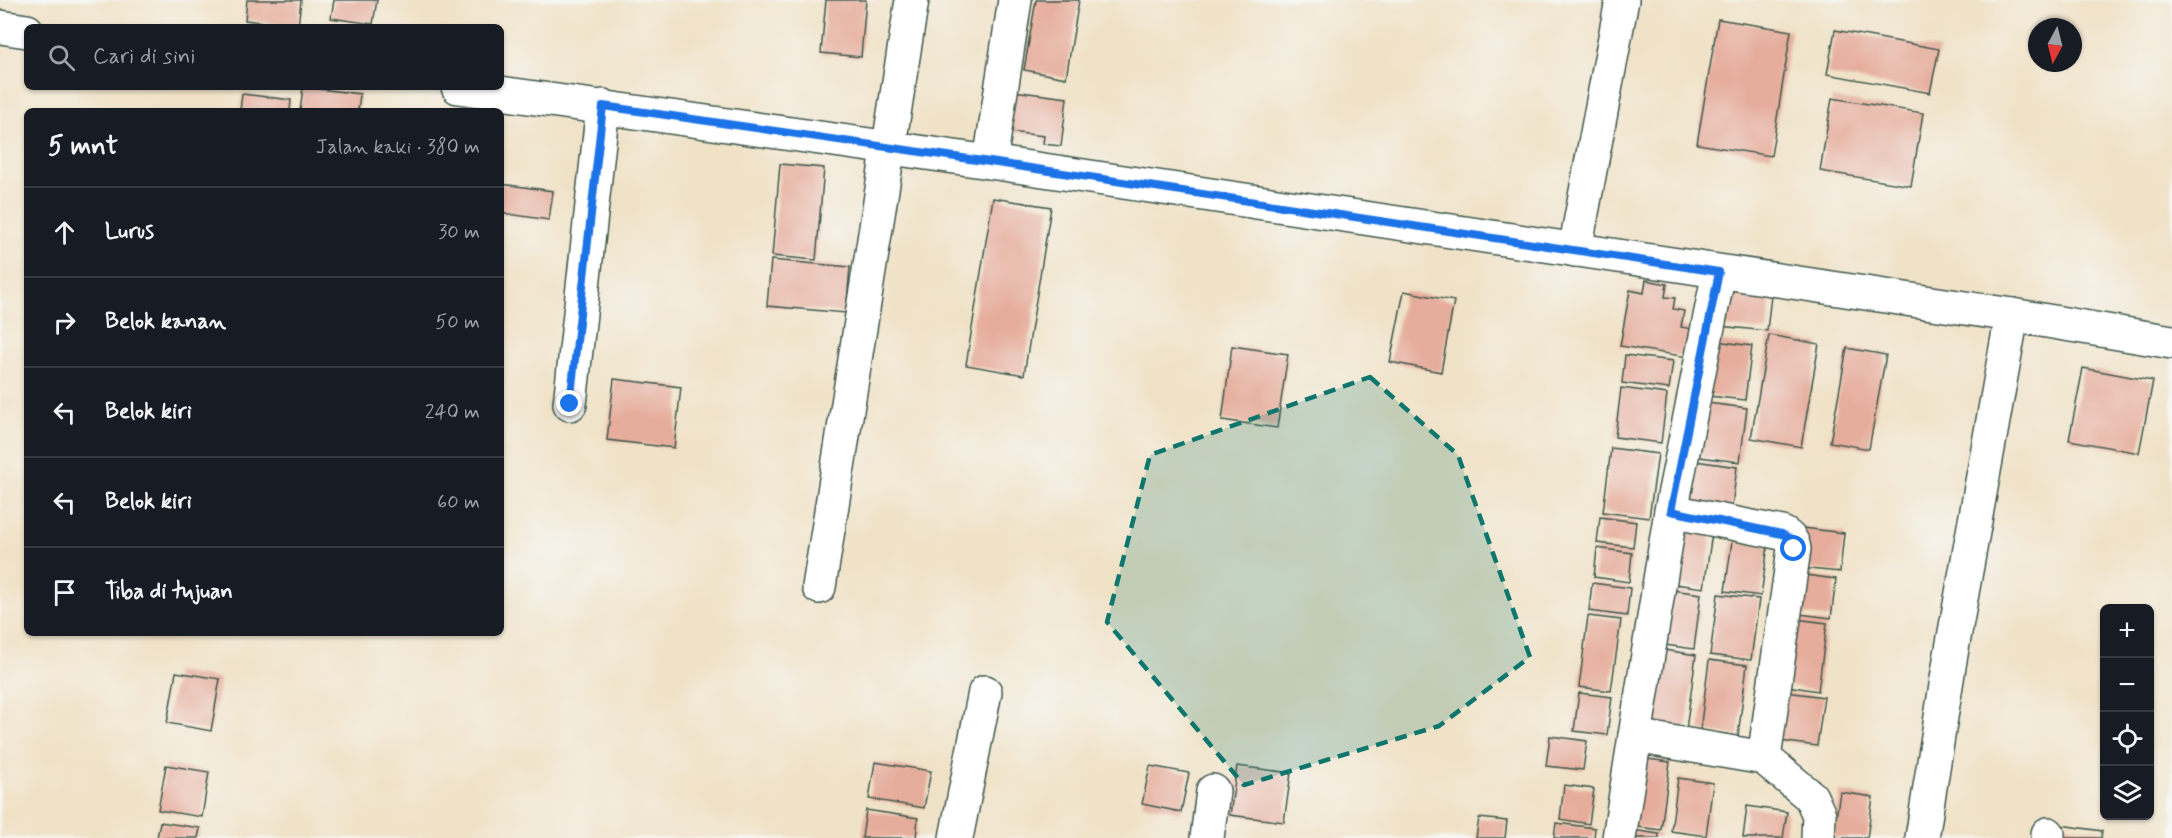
<!DOCTYPE html>
<html lang="id">
<meta charset="utf-8">
<style>
:root{--surface:#171b24;--page:#20242c;--text:#f1f3f6;--muted:#9ea1a6;--line:#363941}
body{margin:0;font-family:Mynerve,sans-serif;background:var(--page);color:var(--text)}
.controls{position:absolute;right:18px;bottom:18px;display:grid;overflow:hidden;border-radius:9px;box-shadow:0 2px 4px #0004}
.controls button{width:54px;height:54px;display:grid;place-items:center;padding:0;border:0;border-bottom:2px solid var(--line);background:var(--surface);color:var(--text);font:30px sans-serif}
.compass{position:absolute;left:2028px;top:18px;width:54px;height:54px;border-radius:50%;background:var(--surface);box-shadow:0 2px 4px #0004;rotate:187deg}
.stop{position:absolute;width:18px;height:18px;margin:-14px;border:4px solid #1a73e8;border-radius:50%;background:#fff}
.stop.end{background:#1a73e8;border-color:#fff;box-shadow:0 2px 6px #0008}
.list{margin:0;padding:0;list-style:none}
h2{display:flex;justify-content:space-between;align-items:center;height:78px;margin:0;padding:0 24px;font-size:26px}
h2 small{font-size:20px;font-weight:400;color:var(--muted)}
.list li{display:grid;grid-template-columns:39px 1fr auto;gap:18px;align-items:center;box-sizing:border-box;height:90px;padding:0 24px;border-top:2px solid var(--line)}
.list b{display:block;font-size:22px;white-space:nowrap}
.list em{font-size:20px;font-style:normal;color:var(--muted)}
.icon{flex:none;width:33px;height:33px;fill:none;stroke:currentColor;stroke-width:2;stroke-linecap:round;stroke-linejoin:round}
.map{position:relative;flex:none;width:2172px;height:838px;overflow:hidden}
.search{position:absolute;background:var(--surface);box-shadow:0 2px 4px #0004;left:24px;top:24px;width:480px;height:66px;display:flex;align-items:center;gap:15px;box-sizing:border-box;padding:0 21px;border-radius:9px;color:var(--muted);font-size:22px}
.panel{position:absolute;background:var(--surface);box-shadow:0 2px 4px #0004;left:24px;top:108px;width:480px;height:528px;border-radius:9px}
.map>svg:first-child{display:block}
.building{fill:#e6ad9c}
.lines{fill:none;stroke-linecap:round;stroke-linejoin:round}
.minor-casing{stroke:#3e564a;stroke-width:36}
.minor{stroke:#fff;stroke-width:33}
.route{stroke:#1a73e8;stroke-width:8}
.marked{fill:#0f766e;fill-opacity:0.2;stroke:#0f766e;stroke-width:4.5;stroke-dasharray:12 8;stroke-linejoin:round}
</style>
<div class="map">
<svg width="2172" height="838" viewBox="0 0 2172 838">
<rect width="100%" height="100%" fill="#f6f6f2"/>
<filter id="ink" filterUnits="userSpaceOnUse"><feTurbulence type="fractalNoise" baseFrequency=".0167" numOctaves="2"/><feDisplacementMap in="SourceGraphic" scale="12" xChannelSelector="R" yChannelSelector="G"/><feConvolveMatrix kernelMatrix="1 2 1 2 8 2 1 2 1" color-interpolation-filters="sRGB"/></filter>
<filter id="wash" filterUnits="userSpaceOnUse"><feTurbulence type="fractalNoise" baseFrequency=".008" numOctaves="4" result="noise"/><feDisplacementMap in="SourceGraphic" scale="24" xChannelSelector="R" yChannelSelector="G"/><feGaussianBlur stdDeviation="1.35" result="paint"/><feColorMatrix in="noise" values="0 0 0 0 0 0 0 0 0 0 0 0 0 0 0 0 0 1.4 0 .05"/><feComposite in="paint" operator="in"/></filter>
<g filter="url(#wash)">
<rect width="100%" height="100%" fill="#f0e2c7"/>
<g id="blocks">
<g class="building">
<polygon points="247,0 301,0 298,27 245,20"/>
<polygon points="334,0 377,0 373,24 331,18"/>
<polygon points="826,0 866,0 861,57 821,53"/>
<polygon points="1036,0 1079,0 1066,78 1024,70"/>
<polygon points="1718,19 1791,31 1771,156 1697,144"/>
<polygon points="1835,30 1939,49 1930,93 1827,74"/>
<polygon points="303,87 360,94 358,111 300,111"/>
<polygon points="1005,90 1067,98 1061,146 1043,144 1044,136 1000,131"/>
<polygon points="242,94 291,100 290,111 240,111"/>
<polygon points="1832,98 1923,113 1911,186 1820,171"/>
<polygon points="780,164 824,168 816,260 772,256"/>
<polygon points="501,184 553,191 549,220 501,213"/>
<polygon points="993,198 1051,207 1024,375 966,365"/>
<polygon points="771,260 850,267 846,313 767,306"/>
<polygon points="1646,280 1667,284 1665,297 1675,298 1673,309 1684,311 1681,327 1692,329 1687,357 1620,346 1630,290 1644,293"/>
<polygon points="1723,289 1771,295 1767,331 1719,326"/>
<polygon points="1404,291 1454,301 1441,372 1390,362"/>
<polygon points="1769,335 1819,344 1801,447 1751,438"/>
<polygon points="1716,341 1752,346 1745,400 1709,396"/>
<polygon points="1232,346 1288,354 1277,428 1222,420"/>
<polygon points="1847,348 1886,355 1869,449 1830,442"/>
<polygon points="1625,355 1673,361 1669,389 1622,383"/>
<polygon points="2083,368 2153,381 2139,453 2069,440"/>
<polygon points="614,379 681,387 674,448 607,440"/>
<polygon points="1621,388 1667,394 1661,443 1615,437"/>
<polygon points="1699,402 1747,408 1740,462 1691,456"/>
<polygon points="1611,448 1658,454 1649,518 1603,512"/>
<polygon points="1688,460 1737,467 1731,514 1682,508"/>
<polygon points="1600,517 1636,522 1633,547 1597,543"/>
<polygon points="1674,528 1712,533 1704,588 1667,583"/>
<polygon points="1803,528 1844,533 1840,572 1799,568"/>
<polygon points="1732,541 1768,545 1761,596 1725,591"/>
<polygon points="1597,548 1632,553 1629,582 1594,577"/>
<polygon points="1797,574 1836,579 1831,618 1792,613"/>
<polygon points="1592,583 1630,588 1627,616 1589,611"/>
<polygon points="1664,589 1701,594 1694,649 1658,644"/>
<polygon points="1718,594 1759,599 1751,660 1710,655"/>
<polygon points="1588,616 1621,620 1611,691 1579,687"/>
<polygon points="1795,619 1827,623 1818,691 1787,686"/>
<polygon points="1658,649 1696,655 1686,730 1648,725"/>
<polygon points="1709,660 1747,665 1738,736 1700,731"/>
<polygon points="176,672 220,679 211,731 167,723"/>
<polygon points="1779,691 1824,697 1817,746 1772,740"/>
<polygon points="1579,693 1612,697 1607,735 1574,731"/>
<polygon points="1550,736 1587,741 1583,770 1546,766"/>
<polygon points="1639,758 1670,762 1661,830 1631,826"/>
<polygon points="875,762 931,771 924,808 869,799"/>
<polygon points="166,765 209,772 202,817 158,810"/>
<polygon points="1150,766 1189,773 1181,812 1142,804"/>
<polygon points="1237,766 1291,773 1284,822 1230,815"/>
<polygon points="1678,778 1713,783 1706,836 1671,831"/>
<polygon points="1564,785 1594,789 1589,824 1560,819"/>
<polygon points="1840,792 1873,797 1867,838 1833,838"/>
<polygon points="1747,806 1787,812 1783,838 1743,838"/>
<polygon points="866,810 918,818 916,838 862,838"/>
<polygon points="1479,818 1507,821 1505,838 1476,838"/>
<polygon points="160,822 200,828 198,838 157,838"/>
<polygon points="1556,823 1595,828 1594,838 1554,838"/>
<polygon points="2060,825 2102,831 2101,838 2058,838"/>
<polygon points="1632,830 1659,834 1659,838 1631,838"/>
</g>
</g>
</g>
<g filter="url(#ink)">
<use href="#blocks" fill-opacity="0" stroke="#3e564a" stroke-width="1.5"/>
<g class="lines">
<g class="minor-casing">
<g id="minor">
<polyline points="0,27 27,31"/>
<polyline points="458,87 990,162 2012,315 2172,342"/>
<polyline points="990,162 1015,0"/>
<polyline points="1575,250 1622,0"/>
<polyline points="570,404 603,106"/>
<path d="M 1671,511 L 1782,533 C 1790,537 1793,541 1794,549 L 1764,758"/>
<polyline points="819,587 912,0"/>
<polyline points="1635,736 1671,511 1719,272"/>
<polyline points="956,838 985,692"/>
<polyline points="1207,838 1213,791"/>
<polyline points="1619,838 1635,736 1764,758 1811,797 1819,815 1818,838"/>
<polyline points="1922,838 1950,660 2012,315"/>
<polyline points="2048,838 2048,834"/>
</g>
</g>
<use href="#minor" class="minor"/>
</g>
</g>
<g class="lines" filter="url(#ink)">
<polyline class="route" points="570,404 603,106 990,162 1719,272 1671,511 1782,534 1791,539 1794,549"/>
</g>
<path class="marked" d="M 1370,377 L 1458,455 L 1530,657 L 1439,726 L 1244,785 L 1107,622 L 1150,455 Z"/>
</svg>
<div class="controls">
<button>+</button>
<button>−</button>
<button><svg class="icon" aria-label="locate" viewBox="0 0 24 24"><circle cx="12" cy="12" r="6"/><path d="M12 2v4M12 18v4M2 12h4M18 12h4"/></svg></button>
<button><svg class="icon" aria-label="layers" viewBox="0 0 24 24"><path d="M12 4l9 5-9 5-9-5zM3 14l9 5 9-5"/></svg></button>
</div>
<svg class="compass" viewBox="-18 -18 36 36"><path d="M0-13l5 13h-10z" fill="#e53935"/><path d="M0 13l5-13h-10z" fill="#9ea1a6"/></svg>
<div class="stop" style="left:1794px;top:549px"></div>
<div class="stop end" style="left:570px;top:404px"></div>
<div class="search"><svg class="icon" aria-label="search" viewBox="0 0 24 24"><circle cx="10" cy="10" r="6"/><path d="M15 15l6 6"/></svg>Cari di sini</div>
<section class="panel">
<h2>5 mnt<small>Jalan kaki · 380 m</small></h2>
<ul class="list">
<li><svg class="icon" aria-label="ahead" viewBox="0 0 24 24"><path d="M12 20V5M6 11l6-6 6 6"/></svg><div><b>Lurus</b></div><em>30 m</em></li>
<li><svg class="icon" aria-label="right" viewBox="0 0 24 24"><path d="M7 20v-9h11M14 6l5 5-5 5"/></svg><div><b>Belok kanan</b></div><em>50 m</em></li>
<li><svg class="icon" aria-label="left" viewBox="0 0 24 24"><path d="M17 20v-9H6M10 6l-5 5 5 5"/></svg><div><b>Belok kiri</b></div><em>240 m</em></li>
<li><svg class="icon" aria-label="left" viewBox="0 0 24 24"><path d="M17 20v-9H6M10 6l-5 5 5 5"/></svg><div><b>Belok kiri</b></div><em>60 m</em></li>
<li><svg class="icon" aria-label="arrive" viewBox="0 0 24 24"><path d="M6 21V4h12l-3 4 3 4H6"/></svg><div><b>Tiba di tujuan</b></div></li>
</ul>
</section>
</div>
